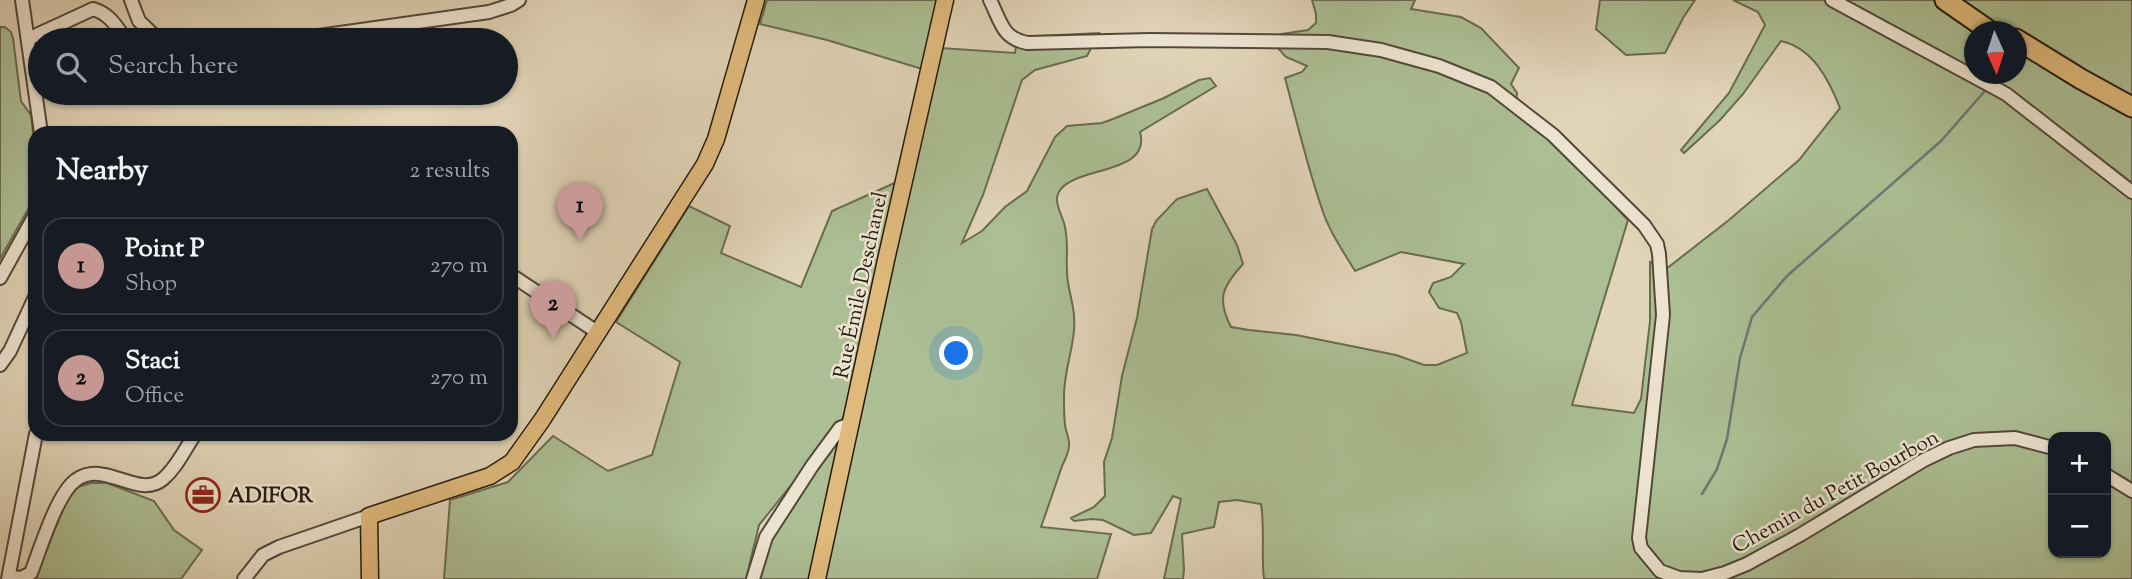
<!DOCTYPE html>
<meta charset="utf-8">
<style>
:root{--surface:#171b24;--page:#20242c;--text:#f1f3f6;--muted:#9ea1a6;--line:#363941;--accent:#c59692}
body{margin:0;font-family:"Sorts Mill Goudy",serif;background:var(--page);color:var(--text)}
.controls{position:absolute;right:21px;bottom:21px;display:grid;overflow:hidden;border-radius:14px;box-shadow:0 2px 5px #0004}
.controls button{width:63px;height:63px;display:grid;place-items:center;padding:0;border:0;border-bottom:2px solid var(--line);background:var(--surface);color:var(--text);font:35px sans-serif}
.compass{position:absolute;left:1964px;top:21px;width:63px;height:63px;border-radius:50%;background:var(--surface);box-shadow:0 2px 5px #0004;rotate:177deg}
.you{position:absolute;left:957px;top:354px;width:24px;height:24px;margin:-18px;border:5px solid #fff;border-radius:50%;background:#1a73e8;box-shadow:0 0 0 10px #1a73e833}
.badge{display:grid;place-items:center;width:46px;height:46px;border-radius:50%;background:var(--accent);color:#111;font-size:23px;font-weight:700}
.pin{position:absolute;translate:-50% -58px;filter:drop-shadow(0 2px 4px #0008)}
.pin::after{content:'';position:absolute;top:37px;width:24px;height:21px;background:inherit;clip-path:polygon(0 0,100% 0,50% 100%)}
.list{margin:0;padding:0;list-style:none}
h2{display:flex;justify-content:space-between;align-items:center;height:91px;margin:0;padding:0 28px;font-size:30px}
h2 small{font-size:23px;font-weight:400;color:var(--muted)}
.list li{display:grid;grid-template-columns:46px 1fr auto;gap:21px;align-items:center;box-sizing:border-box;height:98px;margin:0 14px 14px;padding:0 14px;border:2px solid var(--line);border-radius:21px}
.list b{display:block;font-size:26px;white-space:nowrap}
.list p{margin:0;font-size:23px;white-space:nowrap;color:var(--muted)}
.list em{font-size:23px;font-style:normal;color:var(--muted)}
.icon{flex:none;width:38px;height:38px;fill:none;stroke:currentColor;stroke-width:2;stroke-linecap:round;stroke-linejoin:round}
.map{position:relative;flex:none;width:2132px;height:579px;overflow:hidden}
.search{position:absolute;background:var(--surface);box-shadow:0 2px 5px #0004;left:28px;top:28px;width:490px;height:77px;display:flex;align-items:center;gap:18px;box-sizing:border-box;padding:0 24px;border-radius:38px;color:var(--muted);font-size:26px}
.panel{position:absolute;background:var(--surface);box-shadow:0 2px 5px #0004;left:28px;top:126px;width:490px;height:315px;border-radius:21px}
.map>svg:first-child{display:block}
.green{fill:#acbe93;stroke:#686c51;stroke-width:2;fill-rule:evenodd}
.lines{fill:none;stroke-linecap:round;stroke-linejoin:round}
.stream{stroke:#6a7874;stroke-width:2.5}
.minor-casing{stroke:#544839;stroke-width:16}
.major-casing{stroke:#251a0f;stroke-width:19}
.highway-casing{stroke:#251a0f;stroke-width:23}
.minor{stroke:#ece3d0;stroke-width:12}
.major{stroke:#e0ba7c;stroke-width:16}
.highway{stroke:#e0ba7c;stroke-width:19}
.labels{text-anchor:middle;stroke-width:5;stroke-linejoin:round;paint-order:stroke}
.street-label{font-size:21px;fill:#251a0f;stroke:#ece3d0}
.poi-label{font-size:21px;font-weight:bold;fill:#251a0f;stroke:#ece3d0;text-anchor:start}
</style>
<div class="map">
<svg width="2132" height="579" viewBox="0 0 2132 579">
<rect width="100%" height="100%" fill="#e1d4b7"/>
<filter id="stains"><feTurbulence type="fractalNoise" baseFrequency=".00286" numOctaves="4"/><feColorMatrix values="0 0 0 0 .2 0 0 0 0 .09 0 0 0 0 .02 0 0 0 .5 -.17"/></filter>
<radialGradient id="worn" r=".72"><stop offset=".6" stop-color="#630" stop-opacity="0"/><stop offset="1" stop-color="#630" stop-opacity=".3"/></radialGradient>
<g class="green">
<polygon points="767,0 938,0 922,69 827,40 760,24"/>
<path d="M 1312,0 L 1415,0 L 1411,9 L 1461,17 L 1481,28 L 1519,68 L 1511,84 L 1517,93 L 1516,109 L 1553,140 L 1628,220 L 1572,405 L 1634,413 L 1641,399 L 1650,321 L 1650,262 L 1666,269 L 1729,220 L 1799,160 L 1840,108 C 1829,80 1813,48 1781,41 L 1743,94 L 1720,120 L 1684,153 L 1681,150 L 1729,93 L 1765,25 L 1758,12 L 1733,0 L 2132,0 L 2132,579 L 1264,579 C 1261,554 1265,529 1261,504 L 1237,500 L 1219,502 L 1214,527 L 1182,534 L 1184,570 L 1183,579 L 1164,579 L 1181,499 L 1173,496 L 1151,533 L 1134,535 L 1103,520 L 1092,519 L 1074,521 L 1071,518 L 1094,507 L 1105,496 L 1104,462 L 1112,438 L 1122,376 L 1137,318 L 1152,229 L 1156,221 L 1177,199 L 1207,189 L 1237,245 L 1243,264 C 1223,286 1216,298 1231,327 L 1249,330 L 1296,335 L 1396,355 L 1424,365 L 1437,365 L 1467,353 L 1461,322 L 1457,313 L 1439,308 L 1429,292 L 1433,283 L 1451,277 L 1464,264 L 1401,252 L 1355,271 C 1343,251 1329,231 1322,209 C 1307,166 1297,122 1285,78 L 1302,72 L 1307,66 L 1286,57 L 1277,47 L 1282,34 L 1308,30 L 1316,23 L 1316,14 ZM 1974,32 L 2016,32 L 2016,74 L 1974,74 ZM 2053,437 L 2106,437 L 2106,553 L 2053,553 Z"/>
<polygon points="1600,0 1695,0 1683,18 1665,53 1626,55 1596,29"/>
<polygon points="0,27 5,27 11,32 13,38 21,101 31,115 35,151 35,197 0,259"/>
<path d="M 1099,33 L 1087,56 L 1035,70 L 1022,80 L 983,195 L 962,243 L 982,231 L 1005,207 L 1027,191 L 1055,137 L 1067,126 L 1102,123 L 1113,119 L 1164,98 L 1199,80 L 1210,78 L 1216,86 L 1140,132 C 1153,178 1064,164 1057,197 C 1056,206 1062,216 1064,223 C 1069,239 1066,255 1067,271 C 1067,284 1071,295 1073,308 C 1079,338 1063,368 1064,398 C 1064,407 1064,416 1065,425 C 1066,432 1070,440 1069,446 C 1069,452 1065,460 1062,466 C 1055,487 1048,507 1041,527 L 1111,534 L 1097,579 L 822,579 L 941,48 L 1015,53 L 1017,37 Z"/>
<polygon points="899,181 847,416 759,525 746,579 444,579 450,500 508,482 553,436 608,471 652,455 680,362 616,322 689,206 730,226 721,253 801,287 832,211"/>
<polygon points="835,443 840,443 811,579 759,579 773,530"/>
<polygon points="91,483 107,483 154,501 174,530 202,550 181,579 35,579 67,499 78,487"/>
</g>
<g class="lines">
<polyline class="stream" points="1702,494 1717,469 1727,439 1740,358 1752,317 1787,276 1941,141 1984,92"/>
<g class="minor-casing">
<g id="minor">
<polyline points="22,0 41,133"/>
<polyline points="131,0 139,21 159,40"/>
<path d="M 990,0 C 1001,22 1002,38 1027,43 L 1150,40 L 1328,42 L 1381,50 L 1439,66 L 1491,87 L 1553,135 L 1644,225 L 1657,244 L 1659,254 L 1663,315 L 1639,538 L 1641,548 L 1660,571 L 1679,578 L 1702,579 L 1725,573 L 1747,564 L 1800,535 L 1924,460 L 1949,448 L 1974,440 L 2015,438 L 2053,448"/>
<polyline points="1832,0 2006,94 2132,192"/>
<path d="M 28,39 L 93,9 C 110,14 116,26 126,40"/>
<polyline points="290,40 489,12 511,5 519,0"/>
<polyline points="511,275 597,332"/>
<polyline points="0,278 35,215"/>
<polyline points="0,365 10,351 35,297"/>
<polyline points="2106,475 2132,491"/>
<path d="M 9,577 L 21,578 L 31,573 C 40,550 57,493 76,480 C 105,459 138,500 163,479 C 177,467 185,449 195,434"/>
<polyline points="8,579 36,434"/>
<polyline points="244,579 263,555 279,547 369,516"/>
<polyline points="753,579 766,537 812,466 840,428 852,423"/>
</g>
</g>
<g class="major-casing">
<g id="major">
<polyline points="370,579 369,516 490,476 512,462 542,420 705,164 716,139 756,0"/>
<polyline points="817,579 886,260 945,0"/>
</g>
</g>
<g class="highway-casing">
<g id="highway">
<polyline points="1945,0 1991,32"/>
<polyline points="2016,39 2081,79 2132,107"/>
</g>
</g>
<use href="#minor" class="minor"/>
<use href="#major" class="major"/>
<use href="#highway" class="highway"/>
</g>
<defs>
<g id="office-ring" transform="scale(1.75)"><circle r="9.5" fill="#ece3d0" stroke="#8f2418" stroke-width="1.5"/><path d="M-6-3h4V-5.5h4V-3h4V5H-6ZM-1-4.5V-3h2v-1.5ZM-6 0V1H6V0Z" fill="#8f2418"/></g>
</defs>
<g fill-rule="evenodd">
<use href="#office-ring" x="203" y="495"/>
</g>
<g class="labels">
<g class="street-label">
<text transform="translate(860 285) rotate(-78)" y="7">Rue Émile Deschanel</text>
<text transform="translate(1835 491) rotate(-29)" y="7">Chemin du Petit Bourbon</text>
</g>
<g class="poi-label">
<text x="228" y="502">ADIFOR</text>
</g>
</g>
<rect width="100%" height="100%" filter="url(#stains)"/>
<rect width="100%" height="100%" fill="url(#worn)"/>
</svg>
<div class="controls">
<button>+</button>
<button>−</button>
</div>
<svg class="compass" viewBox="-18 -18 36 36"><path d="M0-13l5 13h-10z" fill="#e53935"/><path d="M0 13l5-13h-10z" fill="#9ea1a6"/></svg>
<div class="you"></div>
<div class="pin badge" style="left:580px;top:241px">1</div>
<div class="pin badge" style="left:553px;top:339px">2</div>
<div class="search"><svg class="icon" aria-label="search" viewBox="0 0 24 24"><circle cx="10" cy="10" r="6"/><path d="M15 15l6 6"/></svg>Search here</div>
<section class="panel">
<h2>Nearby<small>2 results</small></h2>
<ul class="list">
<li><span class="badge">1</span><div><b>Point P</b><p>Shop</p></div><em>270 m</em></li>
<li><span class="badge">2</span><div><b>Staci</b><p>Office</p></div><em>270 m</em></li>
</ul>
</section>
</div>
